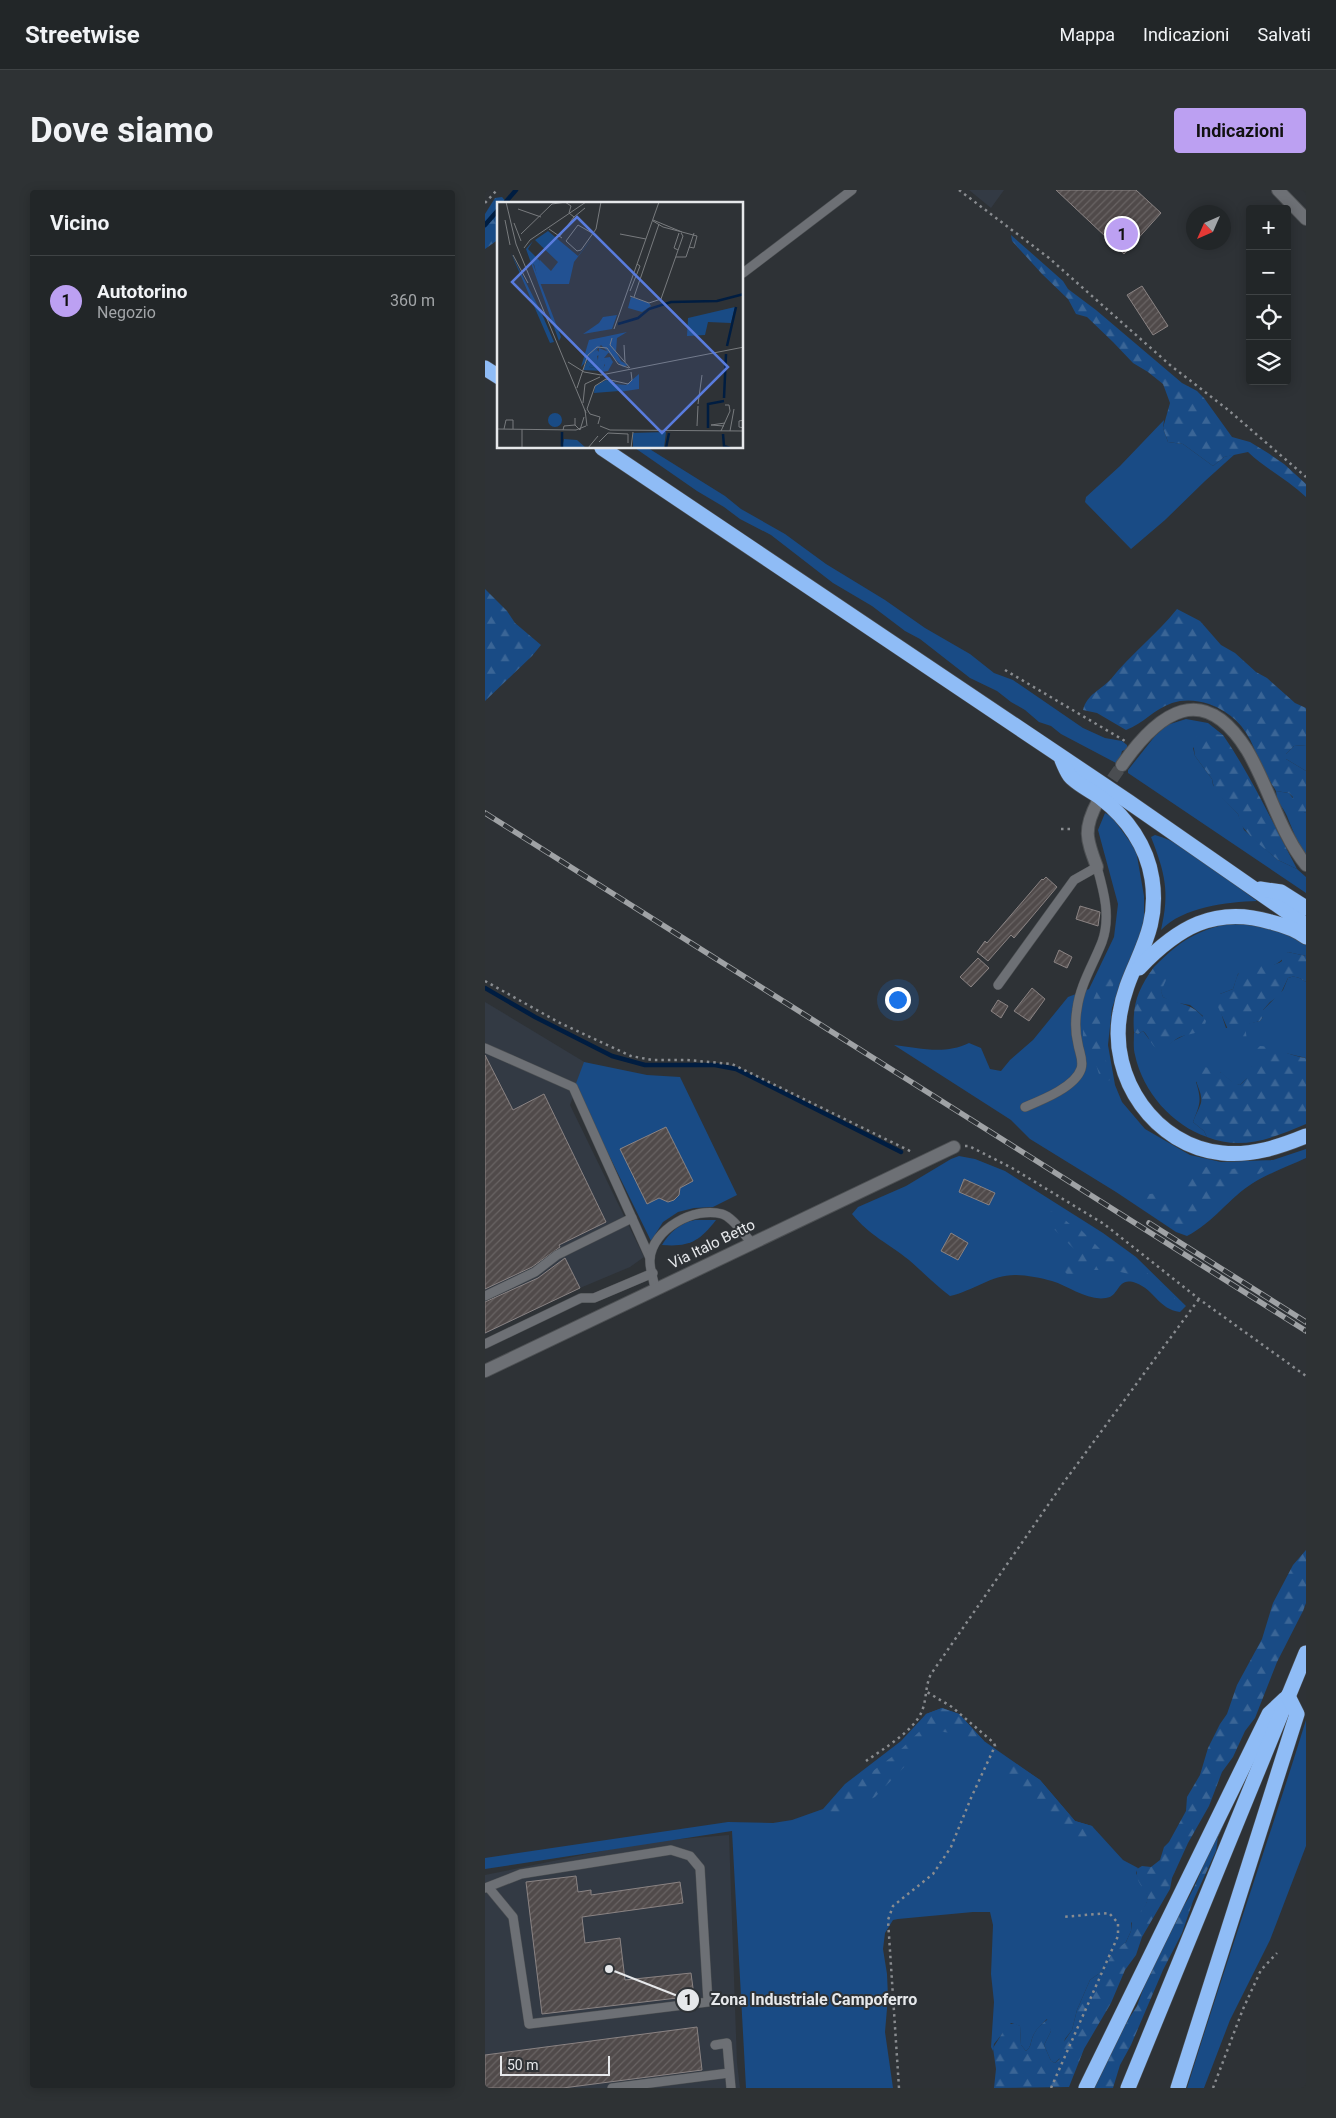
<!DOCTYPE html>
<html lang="it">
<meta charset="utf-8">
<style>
:root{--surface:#222628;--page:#2e3234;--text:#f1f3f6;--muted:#a2a5a8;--line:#3f4345;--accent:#bca0f2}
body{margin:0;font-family:Roboto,sans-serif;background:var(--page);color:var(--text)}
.controls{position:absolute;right:15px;top:15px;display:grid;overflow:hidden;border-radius:5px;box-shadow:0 2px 12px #0003}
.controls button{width:45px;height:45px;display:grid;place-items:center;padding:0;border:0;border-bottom:1px solid var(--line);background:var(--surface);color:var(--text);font:25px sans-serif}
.compass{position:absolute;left:701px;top:15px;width:45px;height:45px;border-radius:50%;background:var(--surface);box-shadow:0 2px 12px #0003;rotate:225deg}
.scale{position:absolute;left:15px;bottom:12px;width:110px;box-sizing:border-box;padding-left:5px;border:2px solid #e6e8eb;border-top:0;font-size:14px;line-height:18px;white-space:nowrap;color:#e6e8eb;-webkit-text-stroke:4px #2e3236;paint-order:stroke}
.you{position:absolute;left:412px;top:809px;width:18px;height:18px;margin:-12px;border:4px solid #fff;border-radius:50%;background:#1a73e8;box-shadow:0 0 0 8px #1a73e833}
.badge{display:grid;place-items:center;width:32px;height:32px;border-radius:50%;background:var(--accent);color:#111;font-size:16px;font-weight:700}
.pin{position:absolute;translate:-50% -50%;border:2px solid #fff;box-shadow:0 1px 5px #0006}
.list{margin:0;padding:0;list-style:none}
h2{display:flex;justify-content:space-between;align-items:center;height:65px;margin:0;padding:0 20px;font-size:21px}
h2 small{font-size:16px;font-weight:400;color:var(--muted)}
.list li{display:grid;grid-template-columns:32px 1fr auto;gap:15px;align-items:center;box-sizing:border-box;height:90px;padding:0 20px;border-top:1px solid var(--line)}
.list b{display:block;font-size:19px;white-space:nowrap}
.list p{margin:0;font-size:16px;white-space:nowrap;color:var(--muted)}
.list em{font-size:16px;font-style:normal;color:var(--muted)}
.icon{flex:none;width:28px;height:28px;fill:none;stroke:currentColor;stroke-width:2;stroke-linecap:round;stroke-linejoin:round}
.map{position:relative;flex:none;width:821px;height:1898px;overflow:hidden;border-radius:5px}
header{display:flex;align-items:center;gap:30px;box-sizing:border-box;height:70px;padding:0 25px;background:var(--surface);border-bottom:1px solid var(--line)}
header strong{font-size:24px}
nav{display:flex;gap:28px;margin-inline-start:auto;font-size:18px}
.intro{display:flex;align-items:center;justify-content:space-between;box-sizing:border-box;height:120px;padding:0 30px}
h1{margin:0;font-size:35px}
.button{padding:12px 22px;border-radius:5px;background:var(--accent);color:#111;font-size:18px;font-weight:700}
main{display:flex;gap:30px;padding:0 30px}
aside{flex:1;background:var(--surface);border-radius:5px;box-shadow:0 2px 12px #0003}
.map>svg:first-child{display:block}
.built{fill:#333a44}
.green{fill:#194b85}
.forest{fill:url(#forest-firs)}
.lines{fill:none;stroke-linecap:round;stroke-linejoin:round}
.stream{stroke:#001d41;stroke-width:4.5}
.building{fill:url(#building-hatch);stroke:#8a8383}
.street-tunnel{stroke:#4a4d51;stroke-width:12;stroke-dasharray:12 6;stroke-linecap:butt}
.lane-casing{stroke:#4d5053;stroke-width:10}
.street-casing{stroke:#4d5053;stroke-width:14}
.secondary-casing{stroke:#4d5053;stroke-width:14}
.highway-casing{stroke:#4d5053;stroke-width:16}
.path{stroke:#898c90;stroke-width:2.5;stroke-dasharray:2.5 4;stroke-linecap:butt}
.lane{stroke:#6d7075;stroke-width:9}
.street{stroke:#6d7075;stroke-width:12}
.secondary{stroke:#6d7075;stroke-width:12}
.highway{stroke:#8fbcf6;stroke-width:15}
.rail-casing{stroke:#9fa2a5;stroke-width:5.5}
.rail{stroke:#2e3236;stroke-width:4;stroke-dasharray:11;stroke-linecap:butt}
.labels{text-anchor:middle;stroke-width:4;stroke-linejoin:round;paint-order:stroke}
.street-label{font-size:15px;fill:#e6e8eb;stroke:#2e3236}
.inset-river{fill:none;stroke:#001d41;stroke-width:2.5}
.inset-road{fill:none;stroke:#787b7e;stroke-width:1}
.view{fill:#597cde;fill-opacity:0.15;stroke:#597cde;stroke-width:2.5}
.inset-edge{fill:none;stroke:#e6e8eb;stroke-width:2.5}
.leader{fill:none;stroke:#e6e8eb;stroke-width:2}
.callout-dot{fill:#e6e8eb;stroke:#2e3236;stroke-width:2}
.mark-label{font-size:15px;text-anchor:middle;font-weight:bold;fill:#111}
.callout-label{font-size:16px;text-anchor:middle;font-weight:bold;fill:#e6e8eb;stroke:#2e3236;stroke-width:4;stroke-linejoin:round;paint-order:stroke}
</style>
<header>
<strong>Streetwise</strong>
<nav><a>Mappa</a><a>Indicazioni</a><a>Salvati</a></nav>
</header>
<div class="intro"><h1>Dove siamo</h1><a class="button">Indicazioni</a></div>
<main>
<aside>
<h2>Vicino<small></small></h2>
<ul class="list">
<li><span class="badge">1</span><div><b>Autotorino</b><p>Negozio</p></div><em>360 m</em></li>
</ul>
</aside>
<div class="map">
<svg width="821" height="1898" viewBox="0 0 821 1898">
<defs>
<pattern id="forest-firs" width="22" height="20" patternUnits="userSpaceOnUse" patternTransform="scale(1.25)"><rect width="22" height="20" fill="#194b85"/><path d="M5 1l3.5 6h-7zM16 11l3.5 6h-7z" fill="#3a6596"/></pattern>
<pattern id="building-hatch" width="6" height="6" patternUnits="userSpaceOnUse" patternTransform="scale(1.25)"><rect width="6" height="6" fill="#504a4a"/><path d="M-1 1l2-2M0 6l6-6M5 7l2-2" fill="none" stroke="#696464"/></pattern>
</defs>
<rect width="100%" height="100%" fill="#2e3236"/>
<g class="built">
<polygon points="484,0 519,0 506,18"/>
<polygon points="0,812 101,873 85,915 159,1067 145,1077 95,1098 0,1144"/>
<polygon points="244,1645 252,1873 255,1898 0,1898 0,1685 161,1652"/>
</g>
<g class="green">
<polygon points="679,230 678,238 683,252 698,254 728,276 739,267 750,264 720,291 680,330 646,359 600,312 601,307 635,276"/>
<polygon points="150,258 163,258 240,306 256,319 300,344 341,374 400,410 440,438 485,464 509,483 528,490 598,538 620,548 637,551 642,555 642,559 637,561 635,568 631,573 576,544 566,536 554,532 540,520 526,512 512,501 485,488 435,449 420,441 387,416 348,393 286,345 255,329 239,317 212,301"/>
<polygon points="701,529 723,533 738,545 725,545 708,558 710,566 727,589 728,595 736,607 753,624 759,640 793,670 812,679 821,687 821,703 643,583 643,580 670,546 682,535"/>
<polygon points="821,555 821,581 801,569 801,564 809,556"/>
<path d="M 791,601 L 804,603 L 819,623 L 821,622 L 821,665 C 812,652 808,641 802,626 C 797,615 792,614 791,601 Z"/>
<path d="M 620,623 L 627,627 L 651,660 L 659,706 L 659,733 L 627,818 L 623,855 L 630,895 L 637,912 L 660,939 L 705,965 L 736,972 L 788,970 L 821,959 L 821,968 C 804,976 784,983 768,993 C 744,1008 728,1033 702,1046 L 691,1042 L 631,1002 L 545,949 L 526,930 L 409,855 C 435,858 459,865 484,853 L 496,858 L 505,879 L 516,881 L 525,870 L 548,850 L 583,807 L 604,799 L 629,747 L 633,714 L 613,640 Z"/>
<path d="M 670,645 C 708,656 740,688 772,711 C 742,712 698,717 676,740 C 685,702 680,683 666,647 Z"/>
<path d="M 747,732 C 778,733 795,737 821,754 L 821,766 L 803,762 C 787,787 774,769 753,784 L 748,799 L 735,804 L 737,826 L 741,838 L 775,831 L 778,827 L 778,820 L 798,800 L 803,788 C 811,785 815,788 821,792 L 821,868 L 800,863 L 767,876 L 765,885 L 755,895 L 749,894 L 735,882 L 711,892 C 717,911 715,914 708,932 L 719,941 L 722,947 C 687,935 658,902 650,865 C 648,858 649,849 649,842 L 653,844 L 658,841 L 664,849 L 683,855 L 688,851 L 702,844 L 718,826 L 705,815 L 687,812 L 678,807 L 676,802 L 678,777 L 669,777 C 697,749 710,742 747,732 Z"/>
<polygon points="99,872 162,885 195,887 252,1005 228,1017 209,1018 193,1022 178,1032 166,1051 90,896"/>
<path d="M 474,966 L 490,969 L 520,981 L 618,1043 L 651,1067 L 701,1116 L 695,1122 C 673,1119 670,1100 651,1093 C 631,1086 635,1107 621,1108 C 602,1111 584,1096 567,1091 C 556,1088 541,1085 530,1085 C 506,1085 488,1101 465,1106 C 450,1095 438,1082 424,1070 C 403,1053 385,1046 367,1024 L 373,1017 L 421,996 L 466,969 Z"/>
<path d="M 210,1030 L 231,1030 C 214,1052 204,1057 177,1055 C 184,1043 196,1032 210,1030 Z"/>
<path d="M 457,1518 L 474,1524 L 499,1551 L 555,1590 L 590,1631 L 607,1636 L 638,1670 L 653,1678 L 651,1683 C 654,1690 659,1695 661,1701 C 667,1714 654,1725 646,1733 L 646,1741 L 641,1752 L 628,1763 L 619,1780 L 605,1790 L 592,1820 L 587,1840 L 580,1849 L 575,1868 L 570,1873 L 566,1871 L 559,1855 L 566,1841 L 562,1829 C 557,1834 551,1839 548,1846 C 545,1852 547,1856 541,1861 L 536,1855 L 535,1836 L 526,1833 L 509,1854 L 508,1861 L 506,1857 L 509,1812 L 506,1784 L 508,1735 L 505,1722 L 488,1722 L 413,1729 L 408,1730 L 400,1743 L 398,1759 L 402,1784 L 403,1807 L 400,1842 L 408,1898 L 261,1898 L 247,1641 L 0,1679 L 0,1668 L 243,1632 L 288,1633 L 307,1630 L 338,1619 L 360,1594 L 416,1551 L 441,1524 Z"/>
<path d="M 821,1530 L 821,1656 L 785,1750 L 745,1830 L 719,1898 L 702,1898 C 740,1775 783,1653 821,1530 Z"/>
</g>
<g class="forest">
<polygon points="17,7 23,14 14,14 14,49 0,59 0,24 10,8"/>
<path d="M 526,45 L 578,91 L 583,99 L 611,120 L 697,193 L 712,201 L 719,208 L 747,247 L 765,252 L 783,263 L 799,274 L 821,294 L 821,307 C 803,290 781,279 763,262 L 739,267 L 728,276 L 698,254 L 683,252 L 678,238 L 685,213 L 678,194 L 663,182 L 648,173 L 628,152 L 602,127 L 591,124 L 583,109 L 557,84 L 527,51 Z"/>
<polygon points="0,399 22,421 30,433 56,455 47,466 0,511"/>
<path d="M 692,419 L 715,431 L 736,455 L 750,463 L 771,482 L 782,488 L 810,513 L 821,518 L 821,555 L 809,556 L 801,564 L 801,569 L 821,581 L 821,622 L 819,623 L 812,623 L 806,614 L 808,607 L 804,603 L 791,601 C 786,592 774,578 771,569 C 770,565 770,561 769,558 C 760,536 746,522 724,514 C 712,510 699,509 687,513 C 669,519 658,534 641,540 L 612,523 L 598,520 C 602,504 616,500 626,489 C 646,464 672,444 692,419 Z"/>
<path d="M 715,542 C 723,542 730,545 738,545 C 767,587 788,634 812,679 L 793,670 L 768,649 L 756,635 L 753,624 L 730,602 L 727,589 L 710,566 L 708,552 Z"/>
<path d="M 803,762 L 821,766 L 821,792 C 815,788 811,785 803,788 L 795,805 L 785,812 L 778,820 L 778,827 L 775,831 L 760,835 L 762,851 L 756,853 L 745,844 L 730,810 L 735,804 L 748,799 C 750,794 751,787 754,783 C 763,771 785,780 797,771 L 797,766 Z"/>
<path d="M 669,777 L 678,777 L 683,786 L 676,801 L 678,807 C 695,815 709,813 721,831 C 718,846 704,842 693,848 C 687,851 680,861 673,859 C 666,856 664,846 658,841 L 653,844 L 649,842 C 647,814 653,799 669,777 Z"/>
<polygon points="627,784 630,788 624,811 615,819 613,824 617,840 615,857 627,885 624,891 614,884 608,865 598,846 598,839 601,826 617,790"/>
<path d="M 775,856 C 792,857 804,866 821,868 L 821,934 C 788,948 757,961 722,947 L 719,941 L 708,932 C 710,926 714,919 716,913 C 719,898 701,888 720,877 C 726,879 732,880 737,883 C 743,888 747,893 755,895 C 771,883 763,867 775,856 Z"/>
<polygon points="778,974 787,976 774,984 764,986 745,1004 732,1012 707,1036 689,1034 676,1023 663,1018 643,1006 644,1002 657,1005 673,1003 692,1015 701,1007 699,997 700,991 718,978 724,976 747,979"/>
<polygon points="558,1018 573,1024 586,1035 594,1038 622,1066 639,1070 661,1082 679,1099 687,1104 690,1109 688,1112 671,1098 644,1084 627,1080 601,1080 594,1086 585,1087 578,1080 581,1071 588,1069 590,1060 558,1028"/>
<path d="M 821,1360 L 821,1413 L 818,1421 L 792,1472 L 770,1528 L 760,1541 L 748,1567 L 737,1582 L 724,1616 L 703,1653 L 687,1688 L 685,1699 L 657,1747 L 651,1765 L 640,1780 L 626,1813 L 599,1859 L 584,1897 L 509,1898 L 511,1879 L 508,1858 L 523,1834 L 531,1834 L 535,1836 L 536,1855 L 541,1861 C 547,1856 545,1853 548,1846 C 551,1839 558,1832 565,1828 L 566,1841 L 559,1855 L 566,1871 L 570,1873 L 574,1870 L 578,1853 L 587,1840 L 592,1820 L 605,1790 L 619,1780 L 628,1762 L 641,1752 L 646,1741 L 647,1731 C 680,1699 649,1704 652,1679 L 657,1676 L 666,1677 L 675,1670 L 679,1657 L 684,1652 L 701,1621 L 702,1607 L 715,1585 L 723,1558 L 735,1534 L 742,1524 L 752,1495 L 777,1449 L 788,1413 L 808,1375 Z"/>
<polygon points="457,1518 474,1524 499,1551 482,1552 467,1543 450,1541 437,1553 428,1568 390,1607 343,1630 345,1613 412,1563 436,1540 441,1524"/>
<polygon points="525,1570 555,1590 590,1631 607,1636 612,1648 594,1651 559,1616 531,1597 520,1585"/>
<path d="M 739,1634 L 733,1647 L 731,1661 L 708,1711 L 697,1743 L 678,1780 L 646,1855 L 635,1875 L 628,1898 L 609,1898 L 632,1847 L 652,1816 L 660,1794 L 697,1718 C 716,1693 720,1659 739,1634 Z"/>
</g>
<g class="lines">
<g class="stream">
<polyline points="19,14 31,0"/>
<polyline points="0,35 14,19"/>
<polyline points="0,798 50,827 127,866 160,875 230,875 251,879 416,962"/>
</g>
</g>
<g class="building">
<polygon points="571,0 651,0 676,23 639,64"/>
<polygon points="657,96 683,136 668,145 642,105"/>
<polygon points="561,687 572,697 529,748 526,745 503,771 492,762 500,751 502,753 557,689 558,690"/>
<polygon points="595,716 615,722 613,736 591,729"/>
<polygon points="574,760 587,767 582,778 569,772"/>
<polygon points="493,768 504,778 486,797 475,787"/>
<polygon points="547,798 560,809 544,831 529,821"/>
<polygon points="513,810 523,816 516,828 506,821"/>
<polygon points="0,865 28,920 59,904 121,1032 74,1055 75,1057 47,1077 0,1099"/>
<polygon points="181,937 208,991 195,998 194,1005 189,1010 183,1012 174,1008 162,1014 135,959"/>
<polygon points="479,989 510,1003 504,1015 474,1002"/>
<polygon points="466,1043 483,1053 473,1070 456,1061"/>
<polygon points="80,1068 95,1098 0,1143 0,1112 53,1088"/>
<polygon points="91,1686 93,1702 106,1700 106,1705 195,1692 198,1713 97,1727 100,1753 135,1748 140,1790 206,1783 209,1806 57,1824 41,1692"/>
<polygon points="212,1837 217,1880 78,1898 0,1898 0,1865"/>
</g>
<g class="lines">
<polyline class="street-tunnel" points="617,604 637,575"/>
<g class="lane-casing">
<g id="lane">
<polyline points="258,83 367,0"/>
<path d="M 513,795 L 589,690 L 612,677 C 619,702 626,727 617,752 C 608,775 595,795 592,819 C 590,831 590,842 593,854 C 594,862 599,870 596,879 C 590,897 557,910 540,917"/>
<polyline points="0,858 88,897 165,1068"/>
<path d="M 170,1099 C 169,1090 164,1078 165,1069 C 167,1039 210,1016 237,1024 C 248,1027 259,1045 267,1053"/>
<polyline points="0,1106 50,1082 72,1065 147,1028"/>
<polyline points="0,1154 96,1108 109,1108 168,1083"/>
<polyline points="0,1698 36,1684 186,1660 205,1666 215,1678 223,1812 44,1834 28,1727 4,1698"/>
<polyline points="230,1855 242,1853 246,1898"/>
<polyline points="127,1898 244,1883"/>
</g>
</g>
<g class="street-casing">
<g id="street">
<path d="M 637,575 C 674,522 718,490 762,560 C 784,597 794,641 821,675"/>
<path d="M 612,677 C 601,648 598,639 613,611"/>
<polyline points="0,1181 469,957"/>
</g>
</g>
<g class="secondary-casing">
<polyline id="secondary" points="793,0 821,29"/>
</g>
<g class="highway-casing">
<g id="highway">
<polyline points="0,178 14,187"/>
<polyline points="117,258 644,612 821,735"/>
<path d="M 577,570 C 579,575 582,582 585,586 C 590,593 608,602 616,608 C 642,628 662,656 667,689 C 676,747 643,773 635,823 C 623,888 670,956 737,963 C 767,966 794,957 821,946"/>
<polyline points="775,699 796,702 821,718"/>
<path d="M 654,778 C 692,738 730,715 786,732 C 798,735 811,739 821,747"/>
<polyline points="601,1898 784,1524 800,1509"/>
<polyline points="643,1898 821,1463"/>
<polyline points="693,1898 812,1524 803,1506"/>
</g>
</g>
<g class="path">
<polyline points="474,0 564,68 685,175 742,219 821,287"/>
<polyline points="0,13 12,0"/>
<polyline points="520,480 640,551"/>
<polyline points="576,639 589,639"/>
<polyline points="0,791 75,833 146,866 167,870 202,870 247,874 427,962"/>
<polyline points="480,956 484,956 527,978 619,1034 714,1109 821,1186"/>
<path d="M 381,1571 C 398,1559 429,1541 437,1521 C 442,1508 440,1496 446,1484 L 579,1292 L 714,1109"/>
<polyline points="414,1898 403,1730 408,1716 448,1684 466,1657 486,1608 510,1556 509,1553 467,1517 442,1502"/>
<polyline points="566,1898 633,1746 633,1733 624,1723 577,1727"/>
<polyline points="728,1898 758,1819 776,1780 792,1763"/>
</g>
<use href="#lane" class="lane"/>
<use href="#street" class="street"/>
<use href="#secondary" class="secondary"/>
<use href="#highway" class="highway"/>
<g class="rail-casing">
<g id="rail">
<polyline points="0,623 821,1141"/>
<polyline points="664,1033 821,1132"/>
</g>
</g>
<use href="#rail" class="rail"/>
</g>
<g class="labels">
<g class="street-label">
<text transform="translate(227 1054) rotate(-26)" y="5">Via Italo Betto</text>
</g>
</g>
<g transform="translate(12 12)">
<rect width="246" height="246" fill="#2e3236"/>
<path d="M 51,29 L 81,54 L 99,31 L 77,60 L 72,82 L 42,82 L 37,62 L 41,64 L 43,58 L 54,69 L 61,60 L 38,38 ZM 14,51 L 44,110 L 57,140 L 53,141 ZM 134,95 L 152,101 L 154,104 L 145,110 L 131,106 ZM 120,113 L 115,127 L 86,132 L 102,121 L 106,115 ZM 130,130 L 120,136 L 119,150 L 124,159 L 131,163 L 126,165 L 104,143 L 84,165 L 92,138 ZM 102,146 L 112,150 L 107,156 L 113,155 L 116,160 L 111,169 L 104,170 L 108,163 L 104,158 L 104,167 L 92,165 L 101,158 ZM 109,178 L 120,181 L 117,181 L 122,184 L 122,189 L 97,191 L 98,184 ZM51 218a7 7 0 1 1 14 0a7 7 0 1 1-14 0ZM 169,230 L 167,246 L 136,246 L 136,231 ZM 67,237 L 80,238 L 89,246 L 65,246 Z" fill="#194b85"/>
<path d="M 36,39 L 31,47 L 43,59 L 41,65 L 36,62 L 64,135 L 62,139 L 29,47 ZM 238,105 L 234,121 L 211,120 L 208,133 L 190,134 L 191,116 ZM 100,148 L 104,152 L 100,154 L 101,159 L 92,165 L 104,167 L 104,158 L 108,159 L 106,169 L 86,168 L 93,153 ZM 142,172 L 142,187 L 122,190 L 122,184 L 116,182 L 129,183 ZM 157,232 L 165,232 L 160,236 L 165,242 L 161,243 L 163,246 L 152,246 L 152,235 Z" fill="#194b85"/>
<path class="inset-river" d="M 121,122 L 141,116 L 152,107 L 174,100 L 220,99 L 247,92M 230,144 L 239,105M 227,196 L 229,152M 211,226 L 211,202 L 227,199M 226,232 L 227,244 L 233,246M 65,246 L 65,230M 169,246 L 172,231"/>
<path class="inset-road" d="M 9,0 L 19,42 L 89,211M 68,0 L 74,4 L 72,11 L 77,15 L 88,6M 21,7 L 44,15M 8,18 L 13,43M 156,19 L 166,25 L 185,30 L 156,18M 17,21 L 24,39M 52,27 L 65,36M 185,30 L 200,34 L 197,46 L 192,45M 95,31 L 81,23 L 69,39 L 80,49 L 84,48 L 99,27 L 104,0M 24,32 L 55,2 L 69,0M 123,32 L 149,37M 62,35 L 77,15M 27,46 L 33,38 L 89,0M 181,48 L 177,46 L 182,31M 16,53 L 31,81M 179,55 L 189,55 L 197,31M 133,89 L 143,64 L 140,62M 133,94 L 152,101 L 164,97 L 186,34 L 184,31M 137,95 L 162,22M 117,127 L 162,0M 115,136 L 113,143 L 133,166M 127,143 L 128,160M 71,160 L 87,170 L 104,173 L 247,145M 80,186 L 91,153 L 100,145 L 110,146 L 121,162 L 132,166M 86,201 L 88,182 L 103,175M 201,202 L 205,173M 88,208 L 90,224M 247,218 L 242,219 L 242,225 L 247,226M 101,222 L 103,215 L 93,212 L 90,207 L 98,184 L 109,177 L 131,182 L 135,178 L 134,170M 78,223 L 83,228 L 87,215M 103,224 L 113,228 L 247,229M 200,224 L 201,204M 227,224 L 214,223 L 228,221M 0,227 L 79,228 L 89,224M 7,227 L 9,218 L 16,218 L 16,227M 25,227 L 25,246M 66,228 L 67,224 L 78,223 L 78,216M 224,229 L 233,209 L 232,203 L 228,203M 233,229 L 237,207M 102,240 L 111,231 L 131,232 L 131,241M 91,246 L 101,234M 134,246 L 136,230"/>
<path class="view" d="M 80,15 L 231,165 L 165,231 L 15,80 Z"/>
<rect width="246" height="246" class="inset-edge"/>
</g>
<path class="leader" d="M124 1779L203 1810"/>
<g class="callout-dot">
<circle cx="124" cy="1779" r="5"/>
<circle cx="203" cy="1810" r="12"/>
</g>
<g class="mark-label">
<text x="203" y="1815">1</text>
</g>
<g class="callout-label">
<text x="329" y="1815">Zona Industriale Campoferro</text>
</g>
</svg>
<div class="controls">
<button>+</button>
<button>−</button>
<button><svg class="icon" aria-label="locate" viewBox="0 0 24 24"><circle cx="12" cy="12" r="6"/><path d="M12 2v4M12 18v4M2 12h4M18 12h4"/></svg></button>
<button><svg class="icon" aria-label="layers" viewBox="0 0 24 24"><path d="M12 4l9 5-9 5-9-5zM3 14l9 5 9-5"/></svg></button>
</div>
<svg class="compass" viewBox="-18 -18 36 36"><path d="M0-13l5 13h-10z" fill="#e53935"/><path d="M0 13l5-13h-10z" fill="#a2a5a8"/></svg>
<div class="scale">50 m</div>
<div class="you"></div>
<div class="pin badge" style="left:637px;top:44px">1</div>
</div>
</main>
